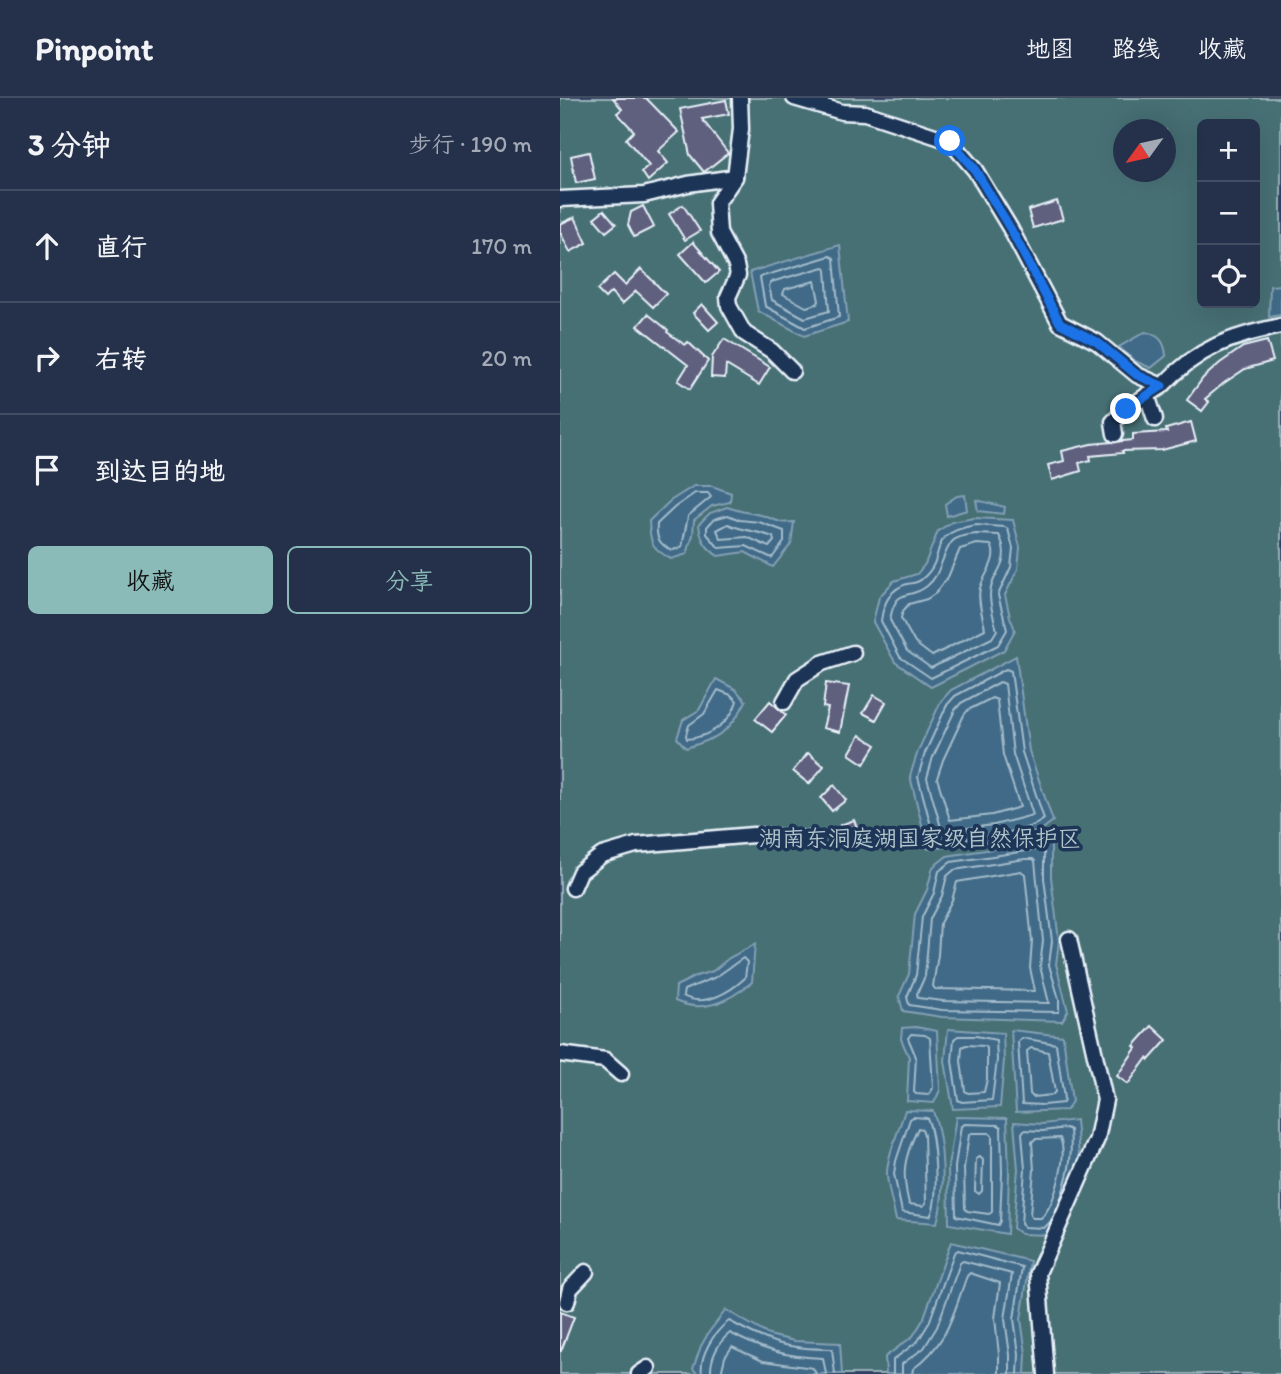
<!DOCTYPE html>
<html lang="zh">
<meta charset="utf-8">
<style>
:root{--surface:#25314a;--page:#2d3951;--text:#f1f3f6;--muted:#a3a9b5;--line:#424c62;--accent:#8bbbb9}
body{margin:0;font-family:Itim,"LXGW WenKai TC",sans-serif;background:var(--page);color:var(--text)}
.controls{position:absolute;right:21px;top:21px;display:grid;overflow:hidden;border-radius:10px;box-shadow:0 7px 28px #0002}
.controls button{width:63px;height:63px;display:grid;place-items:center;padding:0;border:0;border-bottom:2px solid var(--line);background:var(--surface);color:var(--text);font:35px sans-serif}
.compass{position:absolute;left:553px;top:21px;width:63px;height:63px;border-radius:50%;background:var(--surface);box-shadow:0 7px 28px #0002;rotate:237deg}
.stop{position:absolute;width:21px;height:21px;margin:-16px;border:5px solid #1a73e8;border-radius:50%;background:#fff}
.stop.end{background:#1a73e8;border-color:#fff;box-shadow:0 2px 7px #0008}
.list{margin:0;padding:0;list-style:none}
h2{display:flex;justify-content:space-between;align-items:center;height:91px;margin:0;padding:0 28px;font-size:30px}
h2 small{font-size:23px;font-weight:400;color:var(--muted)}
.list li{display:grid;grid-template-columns:46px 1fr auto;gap:21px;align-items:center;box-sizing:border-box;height:112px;padding:0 28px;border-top:2px solid var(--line)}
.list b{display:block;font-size:26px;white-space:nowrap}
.list em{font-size:23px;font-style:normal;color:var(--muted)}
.actions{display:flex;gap:14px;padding:21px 28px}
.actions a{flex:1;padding:16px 0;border:2px solid var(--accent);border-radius:10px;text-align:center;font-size:24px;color:var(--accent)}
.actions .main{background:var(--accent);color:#111}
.icon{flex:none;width:38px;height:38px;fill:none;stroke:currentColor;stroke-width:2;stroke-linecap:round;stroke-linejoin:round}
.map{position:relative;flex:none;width:721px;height:1276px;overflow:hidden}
header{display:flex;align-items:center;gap:42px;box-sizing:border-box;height:98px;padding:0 35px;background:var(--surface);border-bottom:2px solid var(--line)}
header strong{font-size:33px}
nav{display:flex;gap:38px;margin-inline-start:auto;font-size:24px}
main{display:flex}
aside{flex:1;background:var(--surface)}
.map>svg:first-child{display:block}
.green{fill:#476f74;stroke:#98b0b6;stroke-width:2;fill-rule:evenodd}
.water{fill:#3f6a87;stroke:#83a0b4;stroke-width:2}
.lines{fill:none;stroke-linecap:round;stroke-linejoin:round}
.shore{stroke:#a4bbcb;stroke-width:2}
.building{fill:#5f5e7e;stroke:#e8f1f8;stroke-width:2}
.minor-casing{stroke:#e8f1f8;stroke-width:19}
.minor{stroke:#1d3557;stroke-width:14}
.route{stroke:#1a73e8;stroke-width:9}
.labels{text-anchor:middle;stroke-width:7;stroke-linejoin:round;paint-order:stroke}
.park-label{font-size:23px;fill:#b0c4ca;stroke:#1d3557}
</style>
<header>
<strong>Pinpoint</strong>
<nav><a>地图</a><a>路线</a><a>收藏</a></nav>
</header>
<main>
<aside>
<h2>3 分钟<small>步行 · 190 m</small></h2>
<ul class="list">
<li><svg class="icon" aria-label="ahead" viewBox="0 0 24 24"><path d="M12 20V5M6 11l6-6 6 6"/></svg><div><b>直行</b></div><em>170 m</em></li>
<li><svg class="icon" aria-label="right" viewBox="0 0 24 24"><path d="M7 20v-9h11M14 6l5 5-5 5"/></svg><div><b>右转</b></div><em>20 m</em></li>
<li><svg class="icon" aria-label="arrive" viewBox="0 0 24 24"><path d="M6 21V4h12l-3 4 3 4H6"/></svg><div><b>到达目的地</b></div></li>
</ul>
<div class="actions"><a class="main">收藏</a><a>分享</a></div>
</aside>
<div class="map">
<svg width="721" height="1276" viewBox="0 0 721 1276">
<rect width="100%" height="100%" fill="#314163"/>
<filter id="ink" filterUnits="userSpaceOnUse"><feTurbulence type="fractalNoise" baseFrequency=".0143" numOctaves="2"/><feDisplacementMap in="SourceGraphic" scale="14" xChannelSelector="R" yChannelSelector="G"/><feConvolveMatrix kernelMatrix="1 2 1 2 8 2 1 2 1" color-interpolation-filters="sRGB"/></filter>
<g filter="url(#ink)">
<path class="green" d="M 0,0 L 721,0 L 721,1276 L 0,1276 ZM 642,26 L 695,26 L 695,205 L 642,205 ZM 564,32 L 606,32 L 606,74 L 564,74 Z"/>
<g class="water">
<polygon points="280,147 288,224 244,238 198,213 190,174"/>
<polygon points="721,187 721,217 709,219 710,188"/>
<path d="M 585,234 C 600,237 605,244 606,258 L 591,270 L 575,263 L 559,249 Z"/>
<path d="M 134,388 L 152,388 L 171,395 L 170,404 L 152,408 L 134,422 L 133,437 L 127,456 L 111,461 C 91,450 90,445 89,423 L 110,403 Z"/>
<polygon points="405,397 407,412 387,418 385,406 397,398"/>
<polygon points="416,402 445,409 444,416 418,413"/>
<path d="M 167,409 C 180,414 188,414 201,417 C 215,421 218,426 234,424 L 231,446 L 213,469 L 185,454 L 158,458 C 146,450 140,441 139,426 L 150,415 Z"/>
<polygon points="414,420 453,422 460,449 458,471 445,497 450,519 455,532 444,552 371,589 335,564 313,524 319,499 334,483 357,476 365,466 378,433 392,424"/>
<polygon points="456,558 469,653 493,723 480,733 437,743 368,751 350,678 358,653 381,603 391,592"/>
<path d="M 156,581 L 175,591 L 186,603 C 170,635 159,639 126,650 L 117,640 L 123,622 L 139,612 Z"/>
<polygon points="491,742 491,779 499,843 496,866 508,913 502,923 382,919 343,913 339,898 349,876 355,816 367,792 373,769 387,758"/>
<path d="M 195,846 L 192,884 C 169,903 144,916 115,903 L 116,888 L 136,878 L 153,873 L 169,860 Z"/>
<polygon points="356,929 377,933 380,992 374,1005 347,1003 349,959 341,941 342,930"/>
<polygon points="388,931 443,935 444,962 440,1009 393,1011 385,963"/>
<polygon points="451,932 503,938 512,1003 507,1012 456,1014"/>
<path d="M 345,1012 L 373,1013 C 384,1044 386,1093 377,1125 L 336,1122 C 333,1107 328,1092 327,1077 C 326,1060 340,1030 345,1012 Z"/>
<polygon points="396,1019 447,1020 449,1075 447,1136 389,1126 388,1069"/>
<polygon points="516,1022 519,1058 516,1082 488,1137 461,1136 453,1130 458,1071 454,1024 482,1026"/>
<polygon points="391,1144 470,1163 461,1221 466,1256 465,1276 326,1276 325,1259 353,1238 363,1222"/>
<polygon points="166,1212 209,1237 234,1243 280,1245 282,1276 138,1276 133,1271 141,1248 149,1234"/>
</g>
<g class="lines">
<g class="shore">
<polygon points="270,158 274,160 279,219 245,230 205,208 200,179"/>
<polygon points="264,169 266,172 269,213 245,220 212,202 209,188 211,184"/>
<polygon points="255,183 259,203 257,206 246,209 223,196 225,191"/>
<path d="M 135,395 L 148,395 L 151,399 L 128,418 L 122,449 L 111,452 C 99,446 96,440 97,426 L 115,409 Z"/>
<polygon points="168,417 180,422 199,424 224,433 224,444 212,460 186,448 159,450 147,436 147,429 154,421"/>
<path d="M 168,426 C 183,433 198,433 213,439 L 214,443 L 209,449 L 187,439 L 161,441 L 157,432 Z"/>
<path d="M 415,427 L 445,429 L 448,431 L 453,450 L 451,469 L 438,497 L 447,532 L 438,547 L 371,580 L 340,559 L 321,523 C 323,507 329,491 347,486 C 352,485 358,485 362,481 C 390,458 362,437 415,427 Z"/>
<path d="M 416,436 L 439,437 C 454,467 430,474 430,497 C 430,509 434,521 437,532 L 432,540 L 371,570 L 347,553 L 330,522 C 336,487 349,503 367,488 C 381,477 381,459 391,445 C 396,438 408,437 416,436 Z"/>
<path d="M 417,446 L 431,447 C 439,461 424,476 420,490 C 417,503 423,519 425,531 L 372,558 L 355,545 L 341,520 L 343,513 L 349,506 L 367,501 L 376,495 L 388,479 L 400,451 Z"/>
<path d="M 446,571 L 451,573 L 462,654 L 484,721 C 467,736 399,742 375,743 L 358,679 L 365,655 L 387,607 L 395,598 Z"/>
<polygon points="440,584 445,586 453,656 473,717 434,727 382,733 367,680 373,659 395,612 401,605"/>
<path d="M 158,592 L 171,597 L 177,603 C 171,625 149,639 127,641 L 126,637 L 129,627 L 144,616 Z"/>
<polygon points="432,600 437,602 443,657 460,709 432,717 390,722 377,680 383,662 404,617 408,612"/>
<polygon points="481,751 484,754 484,780 492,843 489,867 499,901 499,914 382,912 349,907 347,899 356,877 362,819 374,795 379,773 391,764"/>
<polygon points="465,761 473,761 475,763 483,843 480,868 489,905 383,903 358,900 357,896 365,878 370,821 382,798 387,778 394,772"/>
<polygon points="461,773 465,776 472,843 470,870 475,893 375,891 373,888 378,857 380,825 392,802 397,784"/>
<path d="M 183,860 L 187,864 L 185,880 C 170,894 144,910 123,898 L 124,892 L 156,879 Z"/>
<polygon points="351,936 365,937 370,940 373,990 369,997 356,996 354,994 356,959 348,940"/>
<polygon points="398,938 416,938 436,942 437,962 432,1002 402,1004 398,1002 392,963 394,941"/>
<polygon points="462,940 496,946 504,1001 503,1005 483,1007 462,1006 458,944"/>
<polygon points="406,947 425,948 427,950 427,981 424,994 408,995 405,993 401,963 402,949"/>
<polygon points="471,950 488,954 495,994 492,997 473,999 470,996 467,953"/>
<path d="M 353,1019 L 367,1020 C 375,1036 380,1104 370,1118 L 342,1114 L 334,1076 L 336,1063 L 350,1021 Z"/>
<polygon points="405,1026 438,1027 441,1029 442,1075 440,1123 438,1127 396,1118 395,1069 401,1028"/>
<path d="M 358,1030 L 362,1031 L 364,1037 L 366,1105 L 363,1108 L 349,1106 C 341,1074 344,1060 358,1030 Z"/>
<polygon points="412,1035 429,1035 432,1038 432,1114 429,1116 407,1113 405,1110 404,1070 409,1037"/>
<path d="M 500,1040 C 508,1058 495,1107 481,1120 L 472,1120 L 470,1117 L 474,1072 L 472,1044 L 475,1041 Z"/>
<polygon points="420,1059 423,1062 422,1093 419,1096 415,1093 416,1061"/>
<path d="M 491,1123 L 484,1130 L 464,1129 L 461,1126 L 465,1071 L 462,1035 L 464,1032 L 483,1033 L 506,1030 L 510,1032 C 513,1062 508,1078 499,1106"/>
<path d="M 142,1276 C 139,1257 154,1234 169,1223 C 210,1245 224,1251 272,1251 L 275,1276"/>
<path d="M 151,1276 C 150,1261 158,1244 170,1235 C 202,1252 226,1259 263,1260 L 266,1276"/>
<polyline points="161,1276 165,1259 172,1249 203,1263 253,1270 256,1276"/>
<polyline points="333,1276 333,1262 358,1243 369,1225 394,1155 398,1152 462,1169 454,1221 459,1256 458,1276"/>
<polyline points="342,1276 342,1266 364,1250 377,1229 400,1165 403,1163 452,1176 445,1221 450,1257 450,1276"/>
<path d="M 352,1276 L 353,1271 C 389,1244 392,1218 407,1178 L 410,1175 L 440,1185 L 435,1220 L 439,1257 L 439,1276"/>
</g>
</g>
<g class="building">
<polygon points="53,0 86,0 119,34 98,53 108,65 88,83 82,74 89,68 66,41 74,33 57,15 62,11"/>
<polygon points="166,2 169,16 142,21 168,55 144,74 130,57 120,11"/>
<polygon points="29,54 35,81 16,85 11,58"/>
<polygon points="497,103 503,121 473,130 468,112"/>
<polygon points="123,107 140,133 125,142 109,116"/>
<polygon points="83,108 94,129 74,139 68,127 71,114"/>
<polygon points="44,112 56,126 46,134 34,120"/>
<polygon points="15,119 27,145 10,154 0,134 0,126"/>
<polygon points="133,144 159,174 146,185 120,156"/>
<polygon points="81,171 106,196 93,209 76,193 62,206 51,194 45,200 37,192 54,176 65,187"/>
<polygon points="142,206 158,224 149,232 133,215"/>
<polygon points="88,216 108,232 107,234 125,247 128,244 148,263 130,291 118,283 128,267 78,228"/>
<polygon points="164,241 210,269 199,287 166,267 165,280 151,279 152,259"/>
<polygon points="707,243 713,263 685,271 664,285 645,301 649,304 642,313 627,302 643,280 660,265 683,249"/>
<polygon points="631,324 636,343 602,352 562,353 563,355 530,358 531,362 519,365 521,373 492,382 488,367 504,363 502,353 531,346 573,342 573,336 607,334 606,331"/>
<polygon points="266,585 289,588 280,634 263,630 268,610 263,609"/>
<polygon points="314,597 326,604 316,622 303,615"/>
<polygon points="210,603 226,617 212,634 195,621"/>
<polygon points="300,637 316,647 304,666 289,656"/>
<polygon points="248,655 264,668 249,686 233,673"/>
<polygon points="274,687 286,702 272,713 261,700"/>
<polygon points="294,722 303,746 289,751 280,727"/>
<polygon points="592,928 607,942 589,962 587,960 568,986 557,978 576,950 574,948"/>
<polygon points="0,1214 14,1219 1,1253 0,1253"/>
</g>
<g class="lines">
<g class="minor-casing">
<g id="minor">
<polyline points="180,0 181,31 175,79 157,105 159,135 176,167 178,177 168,199 169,208 184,235 212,253 232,273"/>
<path d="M 234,0 L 282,14 L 305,15 L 390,43 L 415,72 L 450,130 L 500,225 L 537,244 L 577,277 L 602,288 C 638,250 671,238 721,228"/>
<polyline points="0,101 84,97 128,86 175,79"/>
<polyline points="587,297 595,321"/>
<polyline points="555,336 553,324 566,311 602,288"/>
<polyline points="224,604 237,581 262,565 293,555"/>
<polyline points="13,790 20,774 42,757 76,747 193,737 255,742"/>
<polyline points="0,956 45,962 61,976"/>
<polyline points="7,1204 10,1191 26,1174"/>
<polyline points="79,1276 88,1270"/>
<polyline points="486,1276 478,1175 537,1041 545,1002 509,841"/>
</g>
</g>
<use href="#minor" class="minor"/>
</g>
</g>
<g class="lines" filter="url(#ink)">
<polyline class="route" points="390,43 415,72 450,130 500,225 537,244 577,277 602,288 566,311"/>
</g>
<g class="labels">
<g class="park-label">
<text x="360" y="748">湖南东洞庭湖国家级自然保护区</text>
</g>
</g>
</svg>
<div class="controls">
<button>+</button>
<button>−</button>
<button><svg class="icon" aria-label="locate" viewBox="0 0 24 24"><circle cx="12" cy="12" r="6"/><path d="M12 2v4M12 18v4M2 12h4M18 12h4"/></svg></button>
</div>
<svg class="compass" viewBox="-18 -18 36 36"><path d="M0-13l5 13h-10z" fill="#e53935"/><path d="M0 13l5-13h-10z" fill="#a3a9b5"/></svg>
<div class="stop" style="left:390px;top:43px"></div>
<div class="stop end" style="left:566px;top:311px"></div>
</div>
</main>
